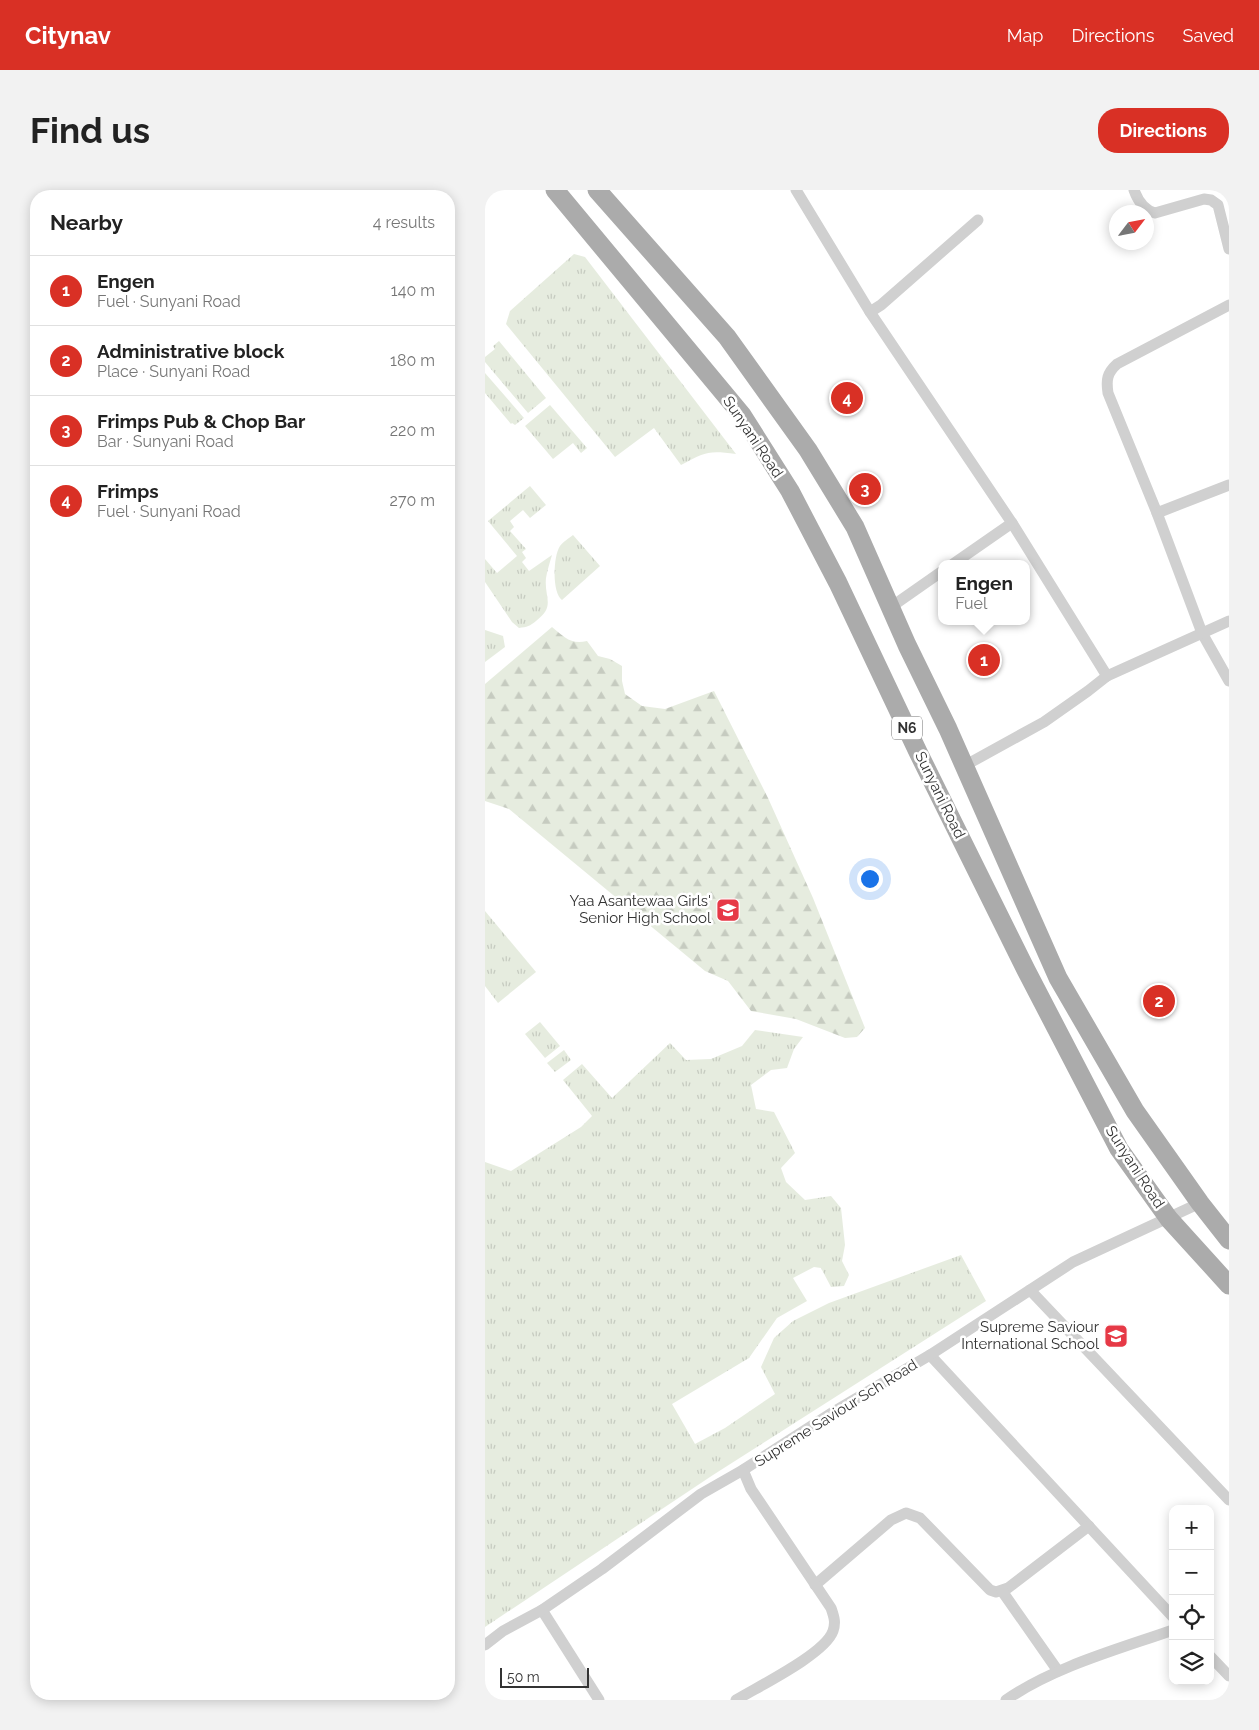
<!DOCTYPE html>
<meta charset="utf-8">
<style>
:root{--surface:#fff;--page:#f2f2f2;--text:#222;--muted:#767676;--line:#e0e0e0;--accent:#d93025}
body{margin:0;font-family:Raleway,sans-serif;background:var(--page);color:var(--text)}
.controls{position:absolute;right:15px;bottom:15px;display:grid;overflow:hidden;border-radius:10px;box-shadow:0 2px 12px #0003}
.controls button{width:45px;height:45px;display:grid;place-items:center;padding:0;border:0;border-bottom:1px solid var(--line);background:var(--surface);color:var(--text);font:25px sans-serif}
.compass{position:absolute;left:624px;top:15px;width:45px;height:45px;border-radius:50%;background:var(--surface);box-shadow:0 2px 12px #0003;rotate:58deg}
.scale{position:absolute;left:15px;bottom:12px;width:89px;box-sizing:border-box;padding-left:5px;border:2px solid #333;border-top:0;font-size:14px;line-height:18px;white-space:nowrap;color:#333;-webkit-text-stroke:4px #fff;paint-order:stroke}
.you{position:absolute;left:384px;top:688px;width:18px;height:18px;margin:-12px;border:4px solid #fff;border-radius:50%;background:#1a73e8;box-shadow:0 0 0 8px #1a73e833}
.badge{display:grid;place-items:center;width:32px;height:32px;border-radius:50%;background:var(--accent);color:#fff;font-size:16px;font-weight:700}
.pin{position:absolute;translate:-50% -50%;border:2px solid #fff;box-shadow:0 1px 5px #0006}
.popup{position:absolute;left:453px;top:370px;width:92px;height:65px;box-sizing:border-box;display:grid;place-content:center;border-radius:10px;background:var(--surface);filter:drop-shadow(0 1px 4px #0005);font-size:16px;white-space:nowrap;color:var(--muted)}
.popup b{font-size:19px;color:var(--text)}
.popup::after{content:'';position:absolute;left:50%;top:100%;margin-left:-10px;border:10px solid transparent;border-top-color:var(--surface)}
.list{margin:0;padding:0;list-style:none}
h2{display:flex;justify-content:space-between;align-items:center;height:65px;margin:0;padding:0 20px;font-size:21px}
h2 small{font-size:16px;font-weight:400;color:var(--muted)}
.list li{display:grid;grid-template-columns:32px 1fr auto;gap:15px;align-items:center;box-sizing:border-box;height:70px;padding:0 20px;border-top:1px solid var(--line)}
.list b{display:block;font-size:19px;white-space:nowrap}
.list p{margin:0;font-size:16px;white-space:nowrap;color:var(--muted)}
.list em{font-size:16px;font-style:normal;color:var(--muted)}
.icon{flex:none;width:28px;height:28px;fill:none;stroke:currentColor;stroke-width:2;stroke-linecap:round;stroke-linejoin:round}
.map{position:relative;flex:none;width:744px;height:1510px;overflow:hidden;border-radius:20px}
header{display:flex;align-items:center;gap:30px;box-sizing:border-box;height:70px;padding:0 25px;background:var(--accent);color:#fff}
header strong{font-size:24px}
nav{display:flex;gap:28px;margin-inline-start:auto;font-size:18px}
.intro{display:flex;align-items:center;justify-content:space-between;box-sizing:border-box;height:120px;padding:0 30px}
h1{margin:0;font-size:35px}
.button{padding:12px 22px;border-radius:20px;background:var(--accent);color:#fff;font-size:18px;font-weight:700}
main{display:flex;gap:30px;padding:0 30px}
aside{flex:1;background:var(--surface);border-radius:20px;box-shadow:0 2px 12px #0003}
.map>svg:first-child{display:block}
.grass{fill:url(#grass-tufts)}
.forest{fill:url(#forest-firs)}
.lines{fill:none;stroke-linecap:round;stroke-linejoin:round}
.street{stroke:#d0d0d0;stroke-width:11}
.primary{stroke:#ababab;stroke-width:19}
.labels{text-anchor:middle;stroke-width:5;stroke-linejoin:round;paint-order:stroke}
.shield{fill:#fff;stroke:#707070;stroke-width:1}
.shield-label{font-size:14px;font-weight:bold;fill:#333}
.street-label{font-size:15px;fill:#333;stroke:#fff}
.poi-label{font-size:15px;fill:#333;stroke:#fff;text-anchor:end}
</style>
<header>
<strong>Citynav</strong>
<nav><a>Map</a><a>Directions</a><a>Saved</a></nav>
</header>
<div class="intro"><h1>Find us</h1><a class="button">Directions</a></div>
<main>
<aside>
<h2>Nearby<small>4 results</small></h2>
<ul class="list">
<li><span class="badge">1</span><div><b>Engen</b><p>Fuel · Sunyani Road</p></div><em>140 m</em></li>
<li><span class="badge">2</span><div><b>Administrative block</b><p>Place · Sunyani Road</p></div><em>180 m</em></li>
<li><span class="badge">3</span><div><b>Frimps Pub &amp; Chop Bar</b><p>Bar · Sunyani Road</p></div><em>220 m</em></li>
<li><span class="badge">4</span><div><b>Frimps</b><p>Fuel · Sunyani Road</p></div><em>270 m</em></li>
</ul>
</aside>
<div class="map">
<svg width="744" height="1510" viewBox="0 0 744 1510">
<defs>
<pattern id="grass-tufts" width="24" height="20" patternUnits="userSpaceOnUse" patternTransform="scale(1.25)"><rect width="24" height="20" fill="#e6ecdf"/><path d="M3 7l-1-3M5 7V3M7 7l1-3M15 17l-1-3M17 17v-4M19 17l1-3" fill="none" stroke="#c6cbc0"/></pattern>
<pattern id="forest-firs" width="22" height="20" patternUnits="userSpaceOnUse" patternTransform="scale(1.25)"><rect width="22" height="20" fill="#e6ecdf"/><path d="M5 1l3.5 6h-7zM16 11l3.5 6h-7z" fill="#c6cbc0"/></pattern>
</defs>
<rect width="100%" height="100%" fill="#fff"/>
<g class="grass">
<path d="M 89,64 L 100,67 L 251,264 C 223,260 220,262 196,275 L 169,238 L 130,267 L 21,134 L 25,121 Z"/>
<polygon points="14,151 61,208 43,223 0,172 0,167 10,159 8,156"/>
<polygon points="0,183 39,228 30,235 27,233 26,234 0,203"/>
<polygon points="65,215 102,258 96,263 88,253 68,269 40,236"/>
<path d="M 45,296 L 61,315 L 45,328 L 38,320 L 25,331 L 29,337 L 25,341 L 41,359 L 37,362 L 41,368 L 37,372 L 44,381 L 67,365 C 65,372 62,381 61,388 C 59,408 71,416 51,431 C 45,436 42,437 34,438 L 27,432 L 0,392 L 0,369 L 12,383 L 32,366 L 3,331 Z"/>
<path d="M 88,345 L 115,376 L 77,410 C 67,403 68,366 75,356 C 78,352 84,348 88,345 Z"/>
<polygon points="0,440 18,446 20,457 0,472"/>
<polygon points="0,721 51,782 13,813 0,796"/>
<polygon points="55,832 75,856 60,868 40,844"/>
<polygon points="270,840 318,847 309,859 302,878 286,880 266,895 271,919 289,922 310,963 296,978 301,992 320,1010 346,1006 356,1018 360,1055 357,1071 364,1085 359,1096 346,1097 336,1078 329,1077 308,1088 322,1111 292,1128 264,1168 187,1214 210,1254 240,1238 290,1204 276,1177 289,1148 308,1131 344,1113 476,1065 501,1111 228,1285 0,1437 0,972 26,981 96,937 107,926 78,890 97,874 127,908 185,853 201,870 226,869 257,856"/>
<polygon points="79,860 86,870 70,882 62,873"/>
</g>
<path class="forest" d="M 67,437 C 79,447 86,455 102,451 L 113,466 L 125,469 L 137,476 L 137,491 L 140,504 L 157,516 L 180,519 L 229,501 L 283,608 L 328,708 L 380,838 L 372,847 L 360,848 L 311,829 L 266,821 L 243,791 L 220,781 L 24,619 L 0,611 L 0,494 Z"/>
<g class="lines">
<g class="street">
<polyline points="311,0 385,122"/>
<path d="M 649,0 C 653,11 659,20 670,23 L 719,9 L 726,10 L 733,15 L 744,59"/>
<polyline points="493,30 396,115 385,122 527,333 622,486"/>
<path d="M 744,115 L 632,174 C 622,183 621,190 623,203 L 672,323 L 717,443 L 744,491"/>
<polyline points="672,323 744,295"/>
<polyline points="468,374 527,333"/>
<polyline points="406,417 456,382"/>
<polyline points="479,576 559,532 603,501 622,486 744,431"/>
<polyline points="545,1100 744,1310"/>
<polyline points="445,1165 688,1427"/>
<polyline points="330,1395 406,1330 421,1323 435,1328 505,1400 511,1402 523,1398 604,1336"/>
<polyline points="517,1401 573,1481"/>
<polyline points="57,1420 114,1510"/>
<polyline points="0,1455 18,1441 57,1420 117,1379 216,1304 258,1280 350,1221 445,1165 588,1072 715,1013"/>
<polyline points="725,1466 744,1486"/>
<path d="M 251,1510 C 274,1496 340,1464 348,1441 C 351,1432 349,1427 346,1418 L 266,1299 L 258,1280"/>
<path d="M 521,1510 C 568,1477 634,1459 688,1440"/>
</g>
<g class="primary">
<polyline points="70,0 257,225 305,301 353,393 433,562 541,780 634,959 684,1029 744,1095"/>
<polyline points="112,0 242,147 323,260 370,337 422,455 463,539 573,788 650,921 715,1013 744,1050"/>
</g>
</g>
<defs>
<g id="school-square" transform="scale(1.25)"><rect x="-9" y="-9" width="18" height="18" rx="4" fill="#e63946" stroke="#fff"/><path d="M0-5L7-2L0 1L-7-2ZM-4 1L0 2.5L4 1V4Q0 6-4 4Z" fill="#fff"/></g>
</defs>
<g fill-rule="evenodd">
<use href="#school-square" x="243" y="720"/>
<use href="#school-square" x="631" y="1146"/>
</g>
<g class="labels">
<rect class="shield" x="407" y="526.5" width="30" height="23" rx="4"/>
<g class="shield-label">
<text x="422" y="543">N6</text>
</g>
<g class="street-label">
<text transform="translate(268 247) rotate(56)" y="5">Sunyani Road</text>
<text transform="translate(455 605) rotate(64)" y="5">Sunyani Road</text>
<text transform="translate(650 977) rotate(57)" y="5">Sunyani Road</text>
<text transform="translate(351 1223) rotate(-32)" y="5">Supreme Saviour Sch Road</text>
</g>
<g class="poi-label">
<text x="226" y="716">Yaa Asantewaa Girls'<tspan x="226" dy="17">Senior High School</tspan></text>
<text x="614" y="1142">Supreme Saviour<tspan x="614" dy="17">International School</tspan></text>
</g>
</g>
</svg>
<div class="controls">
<button>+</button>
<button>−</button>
<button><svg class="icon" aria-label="locate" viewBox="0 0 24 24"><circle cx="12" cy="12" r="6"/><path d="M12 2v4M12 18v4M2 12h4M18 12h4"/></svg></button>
<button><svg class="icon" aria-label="layers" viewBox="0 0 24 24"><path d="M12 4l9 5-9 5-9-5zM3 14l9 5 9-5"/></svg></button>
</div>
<svg class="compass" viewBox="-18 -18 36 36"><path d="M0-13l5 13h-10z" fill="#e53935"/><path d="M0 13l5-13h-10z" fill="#767676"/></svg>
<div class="scale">50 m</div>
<div class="you"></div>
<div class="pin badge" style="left:499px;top:470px">1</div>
<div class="popup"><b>Engen</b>Fuel</div>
<div class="pin badge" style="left:674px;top:811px">2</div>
<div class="pin badge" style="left:380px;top:299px">3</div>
<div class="pin badge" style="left:362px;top:208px">4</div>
</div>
</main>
